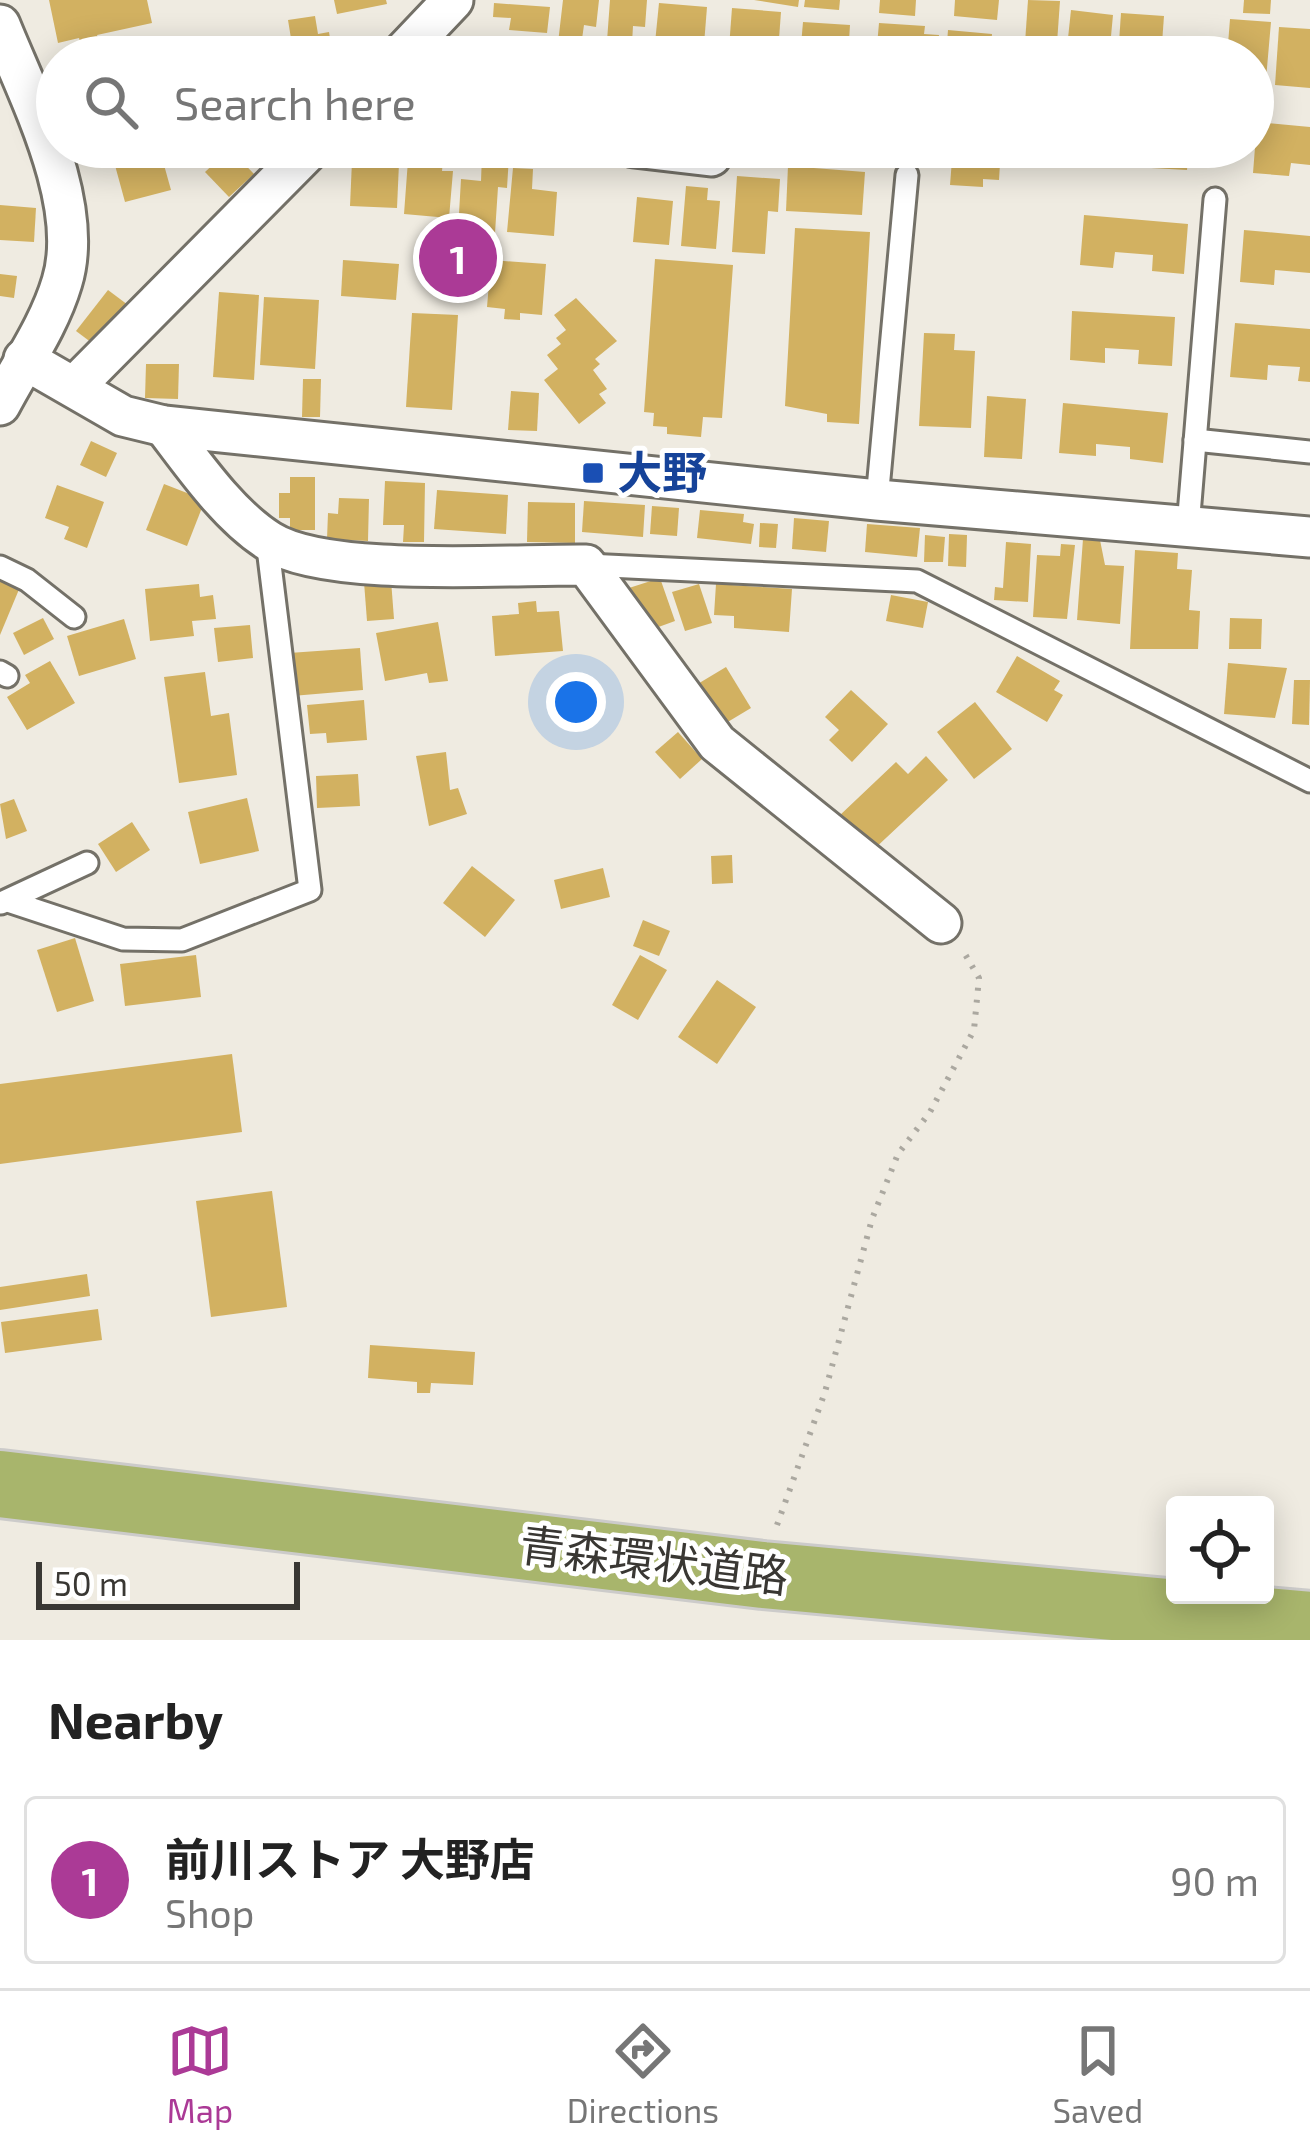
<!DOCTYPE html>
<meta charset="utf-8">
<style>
:root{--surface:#fff;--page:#f2f2f2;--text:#222;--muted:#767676;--line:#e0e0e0;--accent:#ab3a96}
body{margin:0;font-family:"Exo 2","Noto Sans JP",sans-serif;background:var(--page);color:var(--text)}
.controls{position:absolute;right:36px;bottom:36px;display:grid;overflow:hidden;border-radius:12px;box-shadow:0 6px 30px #0003}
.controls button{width:108px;height:108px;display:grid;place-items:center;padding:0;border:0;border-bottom:3px solid var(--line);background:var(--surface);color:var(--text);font:60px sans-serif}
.scale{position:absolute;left:36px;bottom:30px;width:264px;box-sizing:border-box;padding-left:12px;border:6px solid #393733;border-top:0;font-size:33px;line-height:42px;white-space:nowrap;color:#393733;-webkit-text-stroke:9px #fff;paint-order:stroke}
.you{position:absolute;left:576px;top:702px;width:42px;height:42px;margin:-30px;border:9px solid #fff;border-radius:50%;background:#1a73e8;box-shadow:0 0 0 18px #1a73e833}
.badge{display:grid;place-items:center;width:78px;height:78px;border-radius:50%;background:var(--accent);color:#fff;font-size:39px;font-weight:700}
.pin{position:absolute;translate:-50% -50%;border:6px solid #fff;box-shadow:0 3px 12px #0006}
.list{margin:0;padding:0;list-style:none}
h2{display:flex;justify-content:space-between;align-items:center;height:156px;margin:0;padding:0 48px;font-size:51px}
h2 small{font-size:39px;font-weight:400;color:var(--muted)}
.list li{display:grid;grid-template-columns:78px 1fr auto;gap:36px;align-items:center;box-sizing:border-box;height:168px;margin:0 24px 24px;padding:0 24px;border:3px solid var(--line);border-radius:12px}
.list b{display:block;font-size:45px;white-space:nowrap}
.list p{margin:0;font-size:39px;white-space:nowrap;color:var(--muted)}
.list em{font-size:39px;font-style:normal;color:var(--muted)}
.icon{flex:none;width:66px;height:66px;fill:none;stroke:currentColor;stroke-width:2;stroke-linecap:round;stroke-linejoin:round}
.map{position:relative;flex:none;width:1310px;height:1640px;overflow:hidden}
.search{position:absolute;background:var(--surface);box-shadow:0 6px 30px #0003;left:36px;right:36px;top:36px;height:132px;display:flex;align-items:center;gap:30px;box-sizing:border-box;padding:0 42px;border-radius:66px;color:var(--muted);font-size:45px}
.sheet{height:348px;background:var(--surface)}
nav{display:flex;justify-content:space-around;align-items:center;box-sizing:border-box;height:168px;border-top:3px solid var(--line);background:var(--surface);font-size:33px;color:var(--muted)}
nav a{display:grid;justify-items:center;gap:6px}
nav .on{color:var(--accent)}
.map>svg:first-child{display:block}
.building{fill:#d2b161}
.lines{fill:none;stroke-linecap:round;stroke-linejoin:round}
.lane-casing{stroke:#747168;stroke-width:27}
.street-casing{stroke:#747168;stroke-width:45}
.highway-casing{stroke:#cccbca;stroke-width:72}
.path{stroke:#aba8a0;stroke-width:6;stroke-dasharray:3 9;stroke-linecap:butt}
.lane{stroke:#fff;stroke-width:21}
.street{stroke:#fff;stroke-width:39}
.highway{stroke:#a8b56c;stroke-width:66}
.transit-dot{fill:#1a4fb4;stroke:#fff;stroke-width:4.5}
.labels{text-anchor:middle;stroke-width:10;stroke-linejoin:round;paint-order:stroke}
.transit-label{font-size:45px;font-weight:bold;fill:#164399;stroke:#fff;text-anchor:start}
.street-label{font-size:45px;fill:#393733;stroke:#fff}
</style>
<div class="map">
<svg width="1310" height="1640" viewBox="0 0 1310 1640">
<rect width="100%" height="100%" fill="#efebe1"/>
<g class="building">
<polygon points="49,0 147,0 152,23 97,35 100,44 82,48 79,38 58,43"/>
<polygon points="334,0 386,0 387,4 337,14"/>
<polygon points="563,0 599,0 596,27 584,25 581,46 558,43"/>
<polygon points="610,0 647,0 645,27 633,26 632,43 607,41"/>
<polygon points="754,0 799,0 798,7"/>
<polygon points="805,0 840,0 839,10 804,7"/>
<polygon points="880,0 916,0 915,16 879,13"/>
<polygon points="955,0 999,0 997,20 954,16"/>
<polygon points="1028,0 1060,1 1056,57 1024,57"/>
<polygon points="1244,0 1271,0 1270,14 1243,13"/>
<polygon points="494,3 550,7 547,33 509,30 511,18 493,17"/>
<polygon points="659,3 707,7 703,57 654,53"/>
<polygon points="732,8 781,12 778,52 729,48"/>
<polygon points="1071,10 1113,15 1109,57 1066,57"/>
<polygon points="1121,13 1164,16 1161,57 1118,57"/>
<polygon points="315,16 318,34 329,32 333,57 294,57 288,20"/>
<polygon points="1230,19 1271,22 1264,102 1253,101 1253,57 1227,57"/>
<polygon points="803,22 850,25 848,57 800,57"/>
<polygon points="879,23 925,26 924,34 939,35 937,57 876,57"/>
<polygon points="1279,27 1310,29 1310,88 1275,85"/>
<polygon points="948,30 992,34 990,57 946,57"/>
<polygon points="454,43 495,47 494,57 452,57"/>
<polygon points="505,48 545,51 545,57 505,57"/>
<polygon points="1257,122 1310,127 1310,165 1291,163 1289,176 1253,173"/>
<polygon points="110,147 159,147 171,190 125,202"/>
<polygon points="409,147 444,150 442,171 453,171 449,218 404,214"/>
<polygon points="823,147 853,147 852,165 822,164"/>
<polygon points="898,147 945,147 945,154"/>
<polygon points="953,147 1001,147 999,180 983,179 983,187 950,185"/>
<polygon points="1084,147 1114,147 1113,162 1084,161"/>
<polygon points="1152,147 1189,147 1187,170 1151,168"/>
<polygon points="230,149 254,174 229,197 205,172"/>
<polygon points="482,154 509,156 507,188 498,187 495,233 458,231 461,179 481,181"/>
<polygon points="352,161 399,163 397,208 350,206"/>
<polygon points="788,166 865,172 862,215 786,211"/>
<polygon points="513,168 533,169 532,189 557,192 554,236 507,232"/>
<polygon points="737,176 780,179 778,212 768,211 765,254 732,252"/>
<polygon points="686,186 708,188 707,200 720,201 716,249 681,246"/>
<polygon points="637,197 673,201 669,245 633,242"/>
<polygon points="0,205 36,208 34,242 0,240"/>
<polygon points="1084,215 1188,224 1184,274 1152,271 1153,255 1115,252 1113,268 1080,265"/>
<polygon points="795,228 870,232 859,424 827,422 827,414 785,406"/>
<polygon points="1244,230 1310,236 1310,273 1275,270 1274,285 1240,282"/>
<polygon points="655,259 733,265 722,418 703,417 701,437 667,434 667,427 653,426 654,413 644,412"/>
<polygon points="343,260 399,264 396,300 341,296"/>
<polygon points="491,260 546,264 542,315 520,313 520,320 504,319 505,309 487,307"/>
<polygon points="0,274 17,276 14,298 0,296"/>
<polygon points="108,290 128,305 96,346 76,331"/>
<polygon points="219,292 259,295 254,380 213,377"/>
<polygon points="264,297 319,300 315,369 260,365"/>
<polygon points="576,298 617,341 595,359 600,364 593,370 607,389 599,394 606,403 579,424 544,380 558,369 547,355 561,344 556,338 566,330 554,315"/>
<polygon points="1072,311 1175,317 1172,366 1138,364 1139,350 1105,348 1105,363 1070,360"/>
<polygon points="412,313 458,315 452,410 406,407"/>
<polygon points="1235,323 1310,329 1310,382 1298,381 1300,367 1268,365 1267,380 1230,377"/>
<polygon points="924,333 955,334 954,350 975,351 971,428 919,426"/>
<polygon points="146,364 179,364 178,399 145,398"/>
<polygon points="303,379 321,379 320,417 302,417"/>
<polygon points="511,391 539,393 537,431 508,430"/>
<polygon points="987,396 1026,399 1022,459 984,457"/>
<polygon points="1063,403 1168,413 1163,463 1130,459 1130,447 1096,444 1096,456 1059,453"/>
<polygon points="91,441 117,453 106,477 80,465"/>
<polygon points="290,477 315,477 315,530 290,530 290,518 279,518 279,493 290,493"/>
<polygon points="385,481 425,483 424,542 403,542 404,525 383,525"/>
<polygon points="164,484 205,500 187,546 146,530"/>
<polygon points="57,485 104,502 87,548 64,539 69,527 45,518"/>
<polygon points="437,490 508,495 506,534 434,529"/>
<polygon points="339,498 369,499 368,541 327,539 328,513 338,514"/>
<polygon points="584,501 645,505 643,537 582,532"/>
<polygon points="528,502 575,503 575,543 527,542"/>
<polygon points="652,506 679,508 677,536 650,534"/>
<polygon points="700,510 744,514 743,522 754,524 751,544 697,538"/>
<polygon points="794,518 829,521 826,552 792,549"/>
<polygon points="760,523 778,524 776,548 759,547"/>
<polygon points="867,524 920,528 917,557 865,552"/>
<polygon points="949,534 967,535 966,567 948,566"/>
<polygon points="925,535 945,537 943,562 924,562"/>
<polygon points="1083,539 1100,540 1105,565 1124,566 1120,624 1077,620"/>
<polygon points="1006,542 1031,544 1028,602 994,600 995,587 1003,588"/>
<polygon points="1061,544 1075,545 1067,619 1033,617 1037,555 1060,556"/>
<polygon points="1135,550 1178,553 1177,569 1192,570 1189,610 1200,611 1198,649 1130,649"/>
<polygon points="660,578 675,621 653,629 648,615 640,619 629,588"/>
<polygon points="0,579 20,587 0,635"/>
<polygon points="391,580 394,619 367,621 364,582"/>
<polygon points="199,584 200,597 213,595 216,619 192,621 194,636 150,641 145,589"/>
<polygon points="699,584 712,623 685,631 672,592"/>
<polygon points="716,584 792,589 789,632 734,628 734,616 714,615"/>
<polygon points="891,595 928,602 923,628 886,621"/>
<polygon points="536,601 537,612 559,611 563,651 495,656 492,616 519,614 518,603"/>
<polygon points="43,618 54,639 24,655 13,633"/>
<polygon points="1230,618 1262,619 1261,649 1229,649"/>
<polygon points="124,619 136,659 79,676 67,636"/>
<polygon points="438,622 448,681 429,683 427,673 385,681 376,633"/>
<polygon points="250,625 253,658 218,662 214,628"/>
<polygon points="360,648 363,690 292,696 289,653"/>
<polygon points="1017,656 1060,681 1054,690 1063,695 1047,722 996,692"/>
<polygon points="50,661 75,703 27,730 7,697 30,683 25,675"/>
<polygon points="1228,663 1287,668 1275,718 1224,714"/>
<polygon points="726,667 751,708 721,726 696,685"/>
<polygon points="205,672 211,716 229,713 237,775 179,783 164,677"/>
<polygon points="1294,680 1310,680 1309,725 1292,724"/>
<polygon points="851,690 888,724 852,762 829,740 839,730 825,717"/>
<polygon points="364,700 367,740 327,743 326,733 310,734 307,705"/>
<polygon points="975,702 1012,749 974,779 937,732"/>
<polygon points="678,732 702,759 680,779 655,752"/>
<polygon points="446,752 450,790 458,788 467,814 429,826 416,756"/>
<polygon points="926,756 948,780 871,852 838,817 896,762 908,774"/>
<polygon points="358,774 360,806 317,808 316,776"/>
<polygon points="247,798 259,851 200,864 188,812"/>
<polygon points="14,799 27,831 6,839 0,804"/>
<polygon points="132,822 150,850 116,872 98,844"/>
<polygon points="732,855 733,883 712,884 711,856"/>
<polygon points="472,866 515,900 485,937 443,903"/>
<polygon points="603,868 610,897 561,909 554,880"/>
<polygon points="643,920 670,931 659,956 633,946"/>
<polygon points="75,938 94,1001 57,1012 37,950"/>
<polygon points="196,955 201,997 125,1006 120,964"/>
<polygon points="640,955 667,970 638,1020 612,1005"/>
<polygon points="717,980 756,1007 717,1064 678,1037"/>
<polygon points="232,1054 242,1132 0,1164 0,1084"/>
<polygon points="272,1191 287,1307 211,1317 196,1201"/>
<polygon points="87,1274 90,1296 0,1310 0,1287"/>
<polygon points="98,1309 102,1340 5,1353 1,1322"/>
<polygon points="370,1345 475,1352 473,1385 431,1383 430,1393 417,1393 417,1382 368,1378"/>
</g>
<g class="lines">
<g class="lane-casing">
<g id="lane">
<polyline points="1195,440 1310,452"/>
<polyline points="877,500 907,175"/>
<polyline points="1188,527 1215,199"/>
<polyline points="587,565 917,581 1310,781"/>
<polyline points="0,567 27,580 74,617"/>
<polyline points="0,672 7,676"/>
<polyline points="8,901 123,939 182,940 310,890 267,540"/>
<polyline points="1,903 87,863"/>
</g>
</g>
<g class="street-casing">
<g id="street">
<path d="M 0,25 C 28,95 86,204 62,282 C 49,326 21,365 0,405"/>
<polyline points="399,57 453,0"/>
<polyline points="634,147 711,156"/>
<polyline points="24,359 123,416 164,426 877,500 1310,537"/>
<polyline points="75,386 312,147"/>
<path d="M 164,426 C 193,464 228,515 269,541 C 327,578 511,564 586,565 L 717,743 L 941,923"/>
</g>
</g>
<g class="highway-casing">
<polyline id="highway" points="0,1484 763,1575 1310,1625"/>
</g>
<polyline class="path" points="777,1525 825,1392 872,1219 898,1154 930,1112 974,1030 979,978 962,949"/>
<use href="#lane" class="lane"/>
<use href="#street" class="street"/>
<use href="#highway" class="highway"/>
</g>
<rect class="transit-dot" x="581" y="461" width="24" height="24" rx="6"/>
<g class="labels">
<g class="transit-label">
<text x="617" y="489">大野</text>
</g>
<g class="street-label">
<text transform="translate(654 1561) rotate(7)" y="16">青森環状道路</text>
</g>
</g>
</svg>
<div class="controls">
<button><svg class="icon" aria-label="locate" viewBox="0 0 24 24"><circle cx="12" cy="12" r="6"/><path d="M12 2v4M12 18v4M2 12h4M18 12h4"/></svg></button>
</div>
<div class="scale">50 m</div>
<div class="you"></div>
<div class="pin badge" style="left:458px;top:258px">1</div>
<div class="search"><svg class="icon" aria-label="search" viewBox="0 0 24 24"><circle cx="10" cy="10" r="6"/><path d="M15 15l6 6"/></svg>Search here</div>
</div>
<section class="sheet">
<h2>Nearby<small></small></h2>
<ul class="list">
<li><span class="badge">1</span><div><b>前川ストア 大野店</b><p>Shop</p></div><em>90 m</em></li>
</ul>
</section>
<nav>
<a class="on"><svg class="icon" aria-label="map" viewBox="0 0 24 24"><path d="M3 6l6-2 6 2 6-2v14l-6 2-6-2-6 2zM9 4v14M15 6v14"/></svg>Map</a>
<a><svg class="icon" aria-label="directions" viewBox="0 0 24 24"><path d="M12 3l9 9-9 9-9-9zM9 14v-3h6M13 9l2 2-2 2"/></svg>Directions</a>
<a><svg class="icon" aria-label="saved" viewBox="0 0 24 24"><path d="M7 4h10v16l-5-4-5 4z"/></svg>Saved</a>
</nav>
